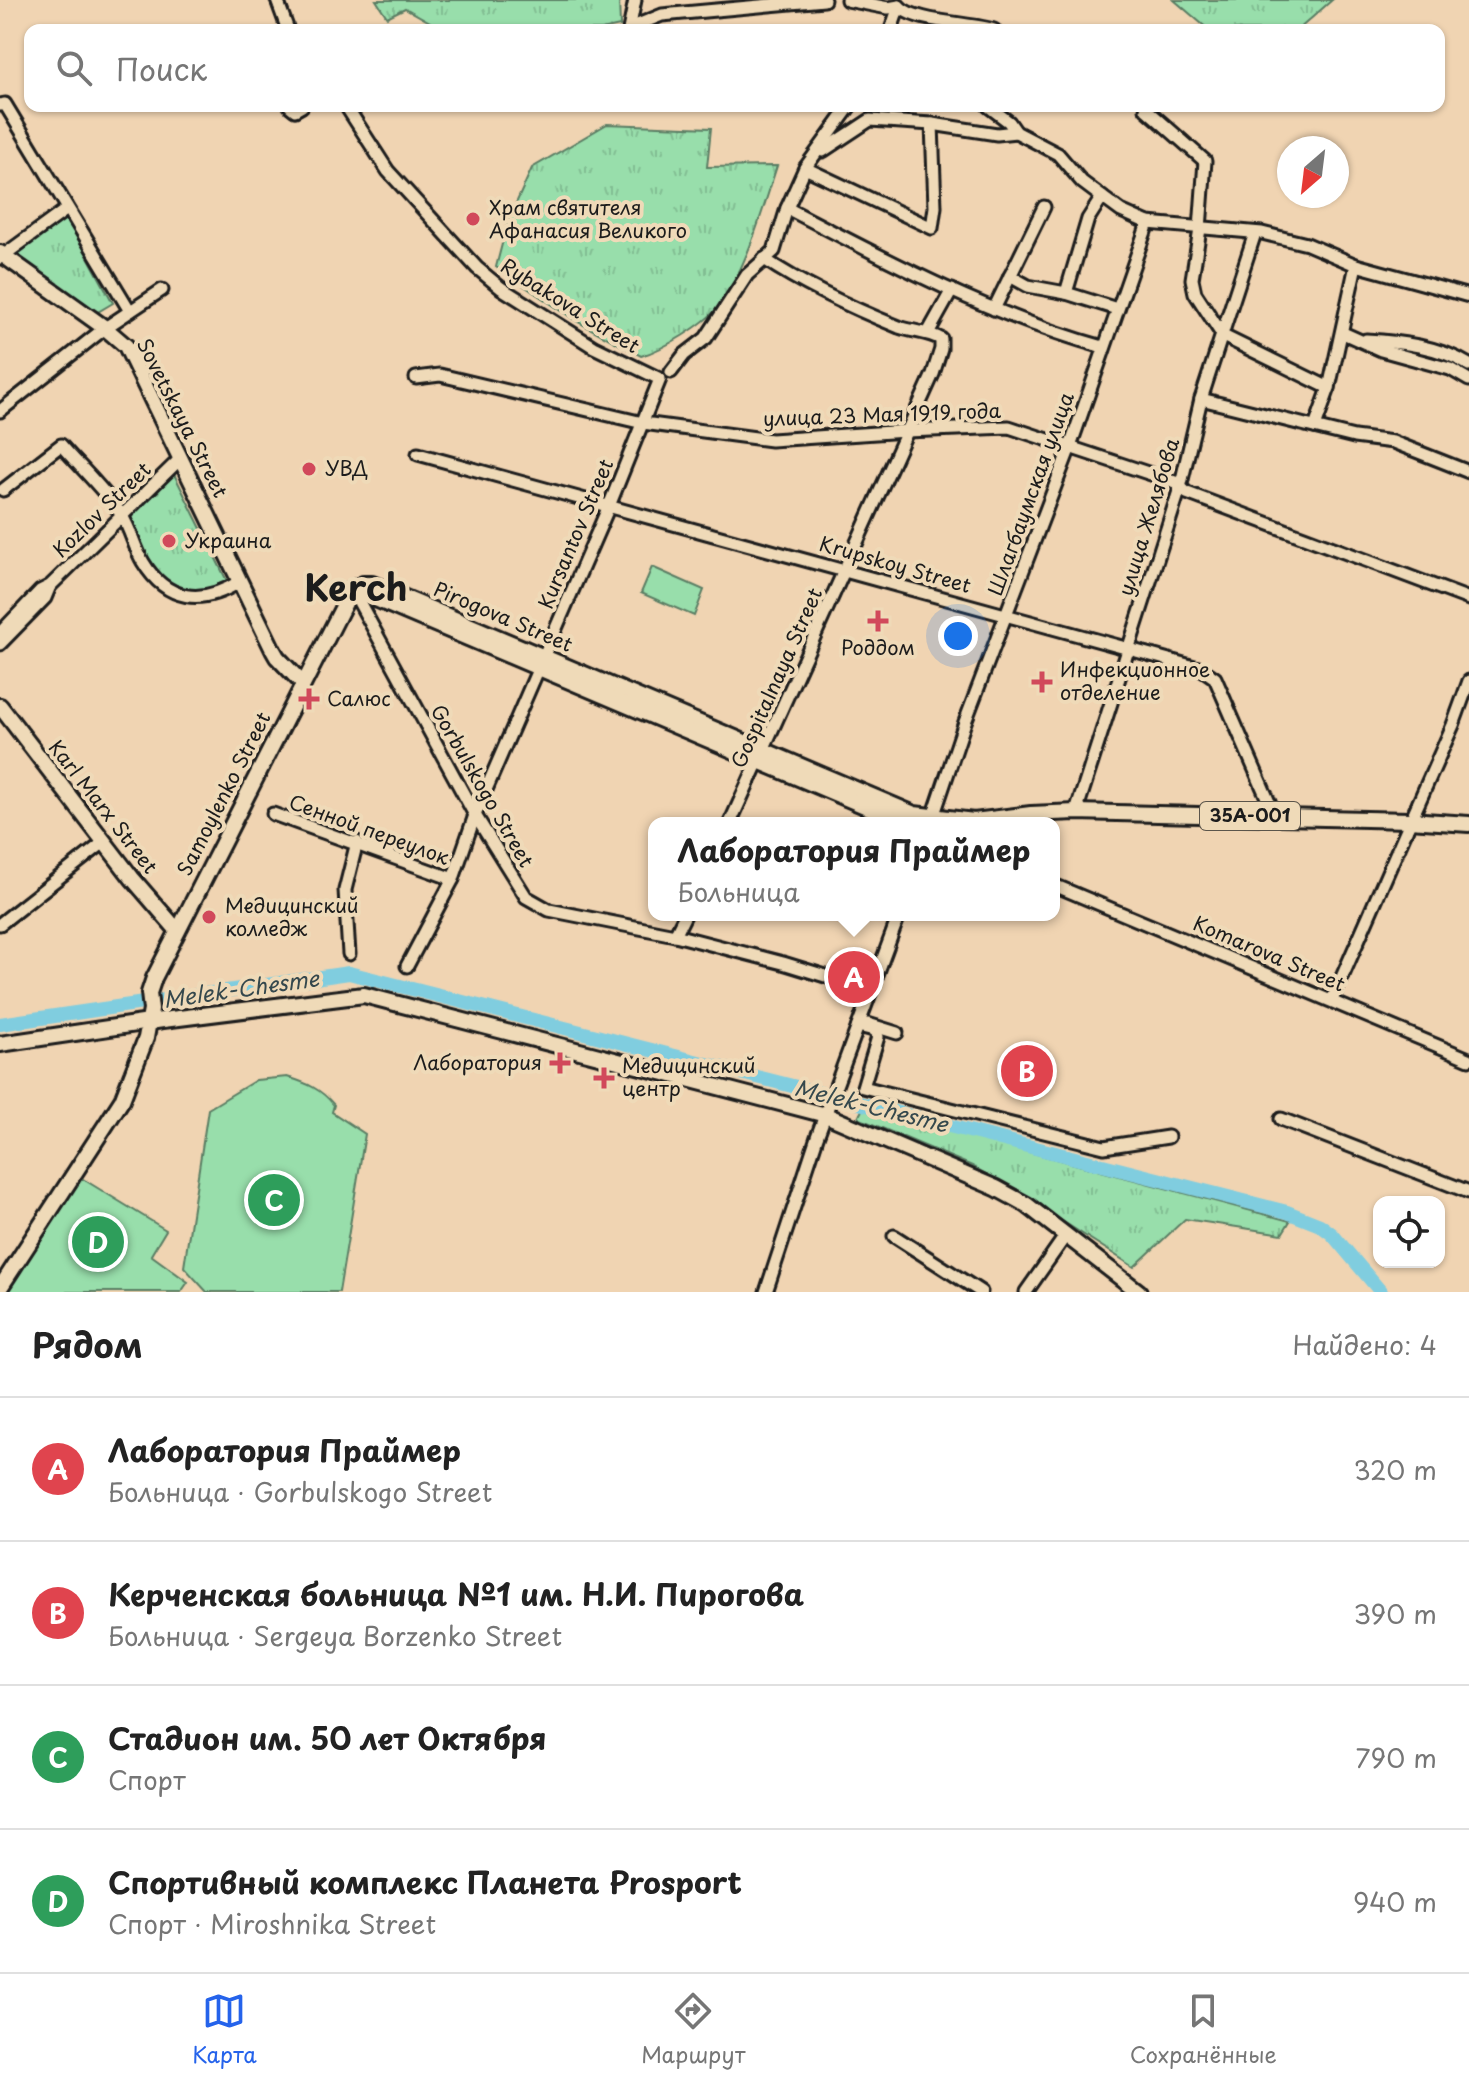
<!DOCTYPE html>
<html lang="ru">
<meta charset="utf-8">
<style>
:root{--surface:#fff;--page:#f6f6f6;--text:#222;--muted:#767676;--line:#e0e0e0;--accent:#2563eb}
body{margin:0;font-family:"Playpen Sans",sans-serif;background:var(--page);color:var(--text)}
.controls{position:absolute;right:24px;bottom:24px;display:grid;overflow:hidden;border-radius:16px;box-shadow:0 2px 6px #0004}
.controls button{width:72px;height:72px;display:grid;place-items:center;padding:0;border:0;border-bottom:2px solid var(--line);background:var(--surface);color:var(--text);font:40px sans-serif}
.compass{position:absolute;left:1277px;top:136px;width:72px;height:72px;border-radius:50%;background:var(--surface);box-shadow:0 2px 6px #0004;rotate:208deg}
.you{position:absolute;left:958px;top:636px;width:28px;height:28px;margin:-20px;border:6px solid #fff;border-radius:50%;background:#1a73e8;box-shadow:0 0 0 12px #1a73e833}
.badge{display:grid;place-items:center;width:52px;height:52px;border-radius:50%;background:var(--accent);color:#fff;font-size:26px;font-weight:700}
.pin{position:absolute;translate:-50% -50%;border:4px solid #fff;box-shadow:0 2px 8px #0006}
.popup{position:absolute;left:648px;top:817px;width:412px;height:104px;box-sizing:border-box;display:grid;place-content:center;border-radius:16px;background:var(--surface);filter:drop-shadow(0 2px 6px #0005);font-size:26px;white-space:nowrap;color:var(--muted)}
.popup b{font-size:30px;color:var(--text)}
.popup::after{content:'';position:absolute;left:50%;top:100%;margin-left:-16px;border:16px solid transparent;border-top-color:var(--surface)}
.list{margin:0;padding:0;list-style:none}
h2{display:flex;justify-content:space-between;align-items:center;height:104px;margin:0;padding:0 32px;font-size:34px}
h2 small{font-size:26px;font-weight:400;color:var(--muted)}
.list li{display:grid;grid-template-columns:52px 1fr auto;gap:24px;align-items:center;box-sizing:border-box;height:144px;padding:0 32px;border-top:2px solid var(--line)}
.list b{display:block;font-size:30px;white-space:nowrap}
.list p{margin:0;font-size:26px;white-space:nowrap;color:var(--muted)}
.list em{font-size:26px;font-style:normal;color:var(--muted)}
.icon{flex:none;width:44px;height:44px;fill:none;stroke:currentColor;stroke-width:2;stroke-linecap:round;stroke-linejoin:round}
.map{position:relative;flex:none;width:1469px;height:1292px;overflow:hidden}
.search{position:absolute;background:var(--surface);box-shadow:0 2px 6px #0004;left:24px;right:24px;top:24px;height:88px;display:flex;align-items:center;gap:20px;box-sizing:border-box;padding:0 28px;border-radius:16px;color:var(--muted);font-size:30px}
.sheet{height:680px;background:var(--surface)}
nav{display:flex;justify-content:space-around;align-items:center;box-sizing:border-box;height:112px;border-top:2px solid var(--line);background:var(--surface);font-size:22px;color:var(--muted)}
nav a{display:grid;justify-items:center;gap:4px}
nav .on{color:var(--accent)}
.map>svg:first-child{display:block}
.grass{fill:url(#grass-tufts);stroke:#5a7d64;stroke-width:2}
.pitch{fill:#98deab;stroke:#5a7d64;stroke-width:2}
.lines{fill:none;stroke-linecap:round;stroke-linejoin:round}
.river{stroke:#80cddf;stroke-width:14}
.minor-casing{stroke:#1c1c1c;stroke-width:17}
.major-casing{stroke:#1c1c1c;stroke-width:20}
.minor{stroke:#efdab8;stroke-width:11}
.major{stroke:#efdab8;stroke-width:14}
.poi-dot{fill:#d1495b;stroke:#efdab8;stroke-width:3}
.labels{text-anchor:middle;stroke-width:8;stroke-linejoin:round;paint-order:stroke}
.shield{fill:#efdab8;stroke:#5b554b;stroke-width:2}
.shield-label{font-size:18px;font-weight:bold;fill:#1c1c1c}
.poi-label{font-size:20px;fill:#1c1c1c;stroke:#efdab8;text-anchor:start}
.street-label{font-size:20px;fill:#1c1c1c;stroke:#efdab8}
.water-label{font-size:22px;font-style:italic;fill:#35484d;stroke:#efdab8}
.town-label{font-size:36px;font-weight:bold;fill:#1c1c1c;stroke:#efdab8}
</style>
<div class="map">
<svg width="1469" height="1292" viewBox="0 0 1469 1292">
<defs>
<pattern id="grass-tufts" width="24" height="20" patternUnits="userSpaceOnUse" patternTransform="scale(2)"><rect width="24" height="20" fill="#98deab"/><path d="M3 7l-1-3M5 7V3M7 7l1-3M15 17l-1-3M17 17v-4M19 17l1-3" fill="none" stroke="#82be93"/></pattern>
</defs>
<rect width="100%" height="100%" fill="#f0d4b2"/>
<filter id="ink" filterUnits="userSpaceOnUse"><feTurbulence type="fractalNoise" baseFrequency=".0125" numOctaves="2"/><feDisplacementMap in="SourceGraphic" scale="16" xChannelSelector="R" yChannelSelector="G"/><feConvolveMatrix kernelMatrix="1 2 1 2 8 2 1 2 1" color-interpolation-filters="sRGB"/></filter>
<g filter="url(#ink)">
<g class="grass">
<polygon points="376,0 619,0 620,26 602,30 444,30 405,8 387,17"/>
<polygon points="1174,0 1332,0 1298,30 1209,30"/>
<path d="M 607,124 L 711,128 L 707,167 L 777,166 C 762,211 747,269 718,307 C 704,325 662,350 641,356 L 578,322 L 496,267 L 508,221 L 532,168 Z"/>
<polygon points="67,218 113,303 96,313 14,254"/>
<path d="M 173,472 L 227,581 C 205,597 176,595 157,573 C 144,558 136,533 128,515 Z"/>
<polygon points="863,1108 1290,1221 1282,1234 1185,1219 1134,1267 1017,1192 972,1166 858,1118"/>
</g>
<g class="pitch">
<polygon points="652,567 704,590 694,616 641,593"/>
<path d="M 287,1077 C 307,1083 321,1089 334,1105 L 332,1112 L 365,1134 L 339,1292 L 207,1292 L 184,1267 L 208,1109 L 256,1080 Z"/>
<polygon points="78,1176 166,1230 151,1255 188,1282 181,1292 12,1292 8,1290"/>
</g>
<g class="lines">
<polyline class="river" points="0,1024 349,973 1287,1212 1320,1225 1332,1234 1381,1292"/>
<g class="minor-casing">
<g id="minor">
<polyline points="277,0 288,30"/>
<path d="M 847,0 L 888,8 L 899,6 C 912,22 972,23 994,30"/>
<polyline points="630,28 662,15 824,0"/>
<polyline points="629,30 635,0"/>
<polyline points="891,30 899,6"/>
<polyline points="0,105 5,104 130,311"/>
<polyline points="290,106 295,110 302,106"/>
<polyline points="346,106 388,171 477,268 501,288 594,347 660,379 609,506 475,815 453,879 407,966"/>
<polyline points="988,106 1009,122 1016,132 1058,154 1082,182 1102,197 1121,211 1148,223 1262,233 1307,244 1356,265 1469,296"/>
<polyline points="1146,109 1205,161 1200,229 1192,279 1195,293 1223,336 1329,388"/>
<polyline points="823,151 870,120 932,124 997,134 1016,132"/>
<polyline points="805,168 932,228 935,207 932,124"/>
<path d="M 787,208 C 890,262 990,315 1103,347"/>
<polyline points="0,258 67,209"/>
<polyline points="1010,276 1028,286 1066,293 1117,309"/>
<polyline points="1066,293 1088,219 1102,197"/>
<polyline points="994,309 1044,207"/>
<polyline points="928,333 952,290"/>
<polyline points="1343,333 1381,350 1450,369 1469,380"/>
<path d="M 1366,340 C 1401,342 1439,346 1469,365"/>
<polyline points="671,372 684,355 706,338 747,275 774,251 787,208 805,168 850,106"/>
<polyline points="416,378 440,375 643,423 771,440 906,431 1009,427 1175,482 1187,493 1469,599"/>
<polyline points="1201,399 1354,437 1393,442 1469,472"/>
<polyline points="0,411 105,328 162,290"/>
<polyline points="1315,427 1329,388 1356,265"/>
<path d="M 418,454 C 679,525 941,595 1202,669 L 1215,678 L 1275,816"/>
<path d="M 3,490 L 61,445 C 79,466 108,493 122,516 C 131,530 134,547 143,562 C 167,602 202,605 239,582"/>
<polyline points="352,589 475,815 526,897 549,910 675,935 783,963 871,990"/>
<polyline points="0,633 40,591 50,586 179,460"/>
<polyline points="0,644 45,598 50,586"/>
<polyline points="1076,812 1180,488 1201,399 1255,233"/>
<polyline points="273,814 453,879"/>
<polyline points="1411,820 1453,725 1469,681"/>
<path d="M 730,823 L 933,374 L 941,349 L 941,339 C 928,332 913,332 899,327 C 852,308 806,287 764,259"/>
<polyline points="931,823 965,722 1070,447 1148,223"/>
<polyline points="1054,885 1469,1059"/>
<polyline points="0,924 104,842"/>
<polyline points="675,935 685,915"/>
<polyline points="349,954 345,890 357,842"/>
<polyline points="1332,1000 1409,824"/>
<polyline points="868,1024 897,1033"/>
<polyline points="858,1026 874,1030 878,1037 863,1087 1104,1147 1168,1137"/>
<polyline points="1281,1119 1469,1192"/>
<polyline points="894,1236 981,1292"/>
<polyline points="766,1292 817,1137 899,915"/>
<polyline points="1026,1292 1066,1235"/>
</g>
</g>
<g class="major-casing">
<g id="major">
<polyline points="0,253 105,328 126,346 273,650 277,657 303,684"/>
<polyline points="352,589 363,584 372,584 914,814 974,821 1031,814 1076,812 1409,820 1469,824"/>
<polyline points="352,589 905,823"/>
<polyline points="0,706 132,878 177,930"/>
<polyline points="0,1044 163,1020 364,995 826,1115 996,1188 1027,1205 1139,1292"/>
<polyline points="0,1288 122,1100 146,1038 151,1010 149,993 154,978 352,589"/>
</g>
</g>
<use href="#minor" class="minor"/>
<use href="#major" class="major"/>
</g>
</g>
<g class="poi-dot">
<circle cx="473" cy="219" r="8"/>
<circle cx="309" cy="469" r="8"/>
<circle cx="169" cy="541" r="8"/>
<path d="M874 609h8v8h8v8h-8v8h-8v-8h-8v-8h8z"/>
<path d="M1038 670h8v8h8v8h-8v8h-8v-8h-8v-8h8z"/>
<path d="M305 687h8v8h8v8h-8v8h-8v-8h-8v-8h8z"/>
<circle cx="209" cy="917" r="8"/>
<path d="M556 1051h8v8h8v8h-8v8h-8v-8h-8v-8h8z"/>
<path d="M600 1066h8v8h8v8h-8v8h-8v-8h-8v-8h8z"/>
</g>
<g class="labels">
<rect class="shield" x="1200" y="802" width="100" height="28" rx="6"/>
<g class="shield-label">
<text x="1250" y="822">35А-001</text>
</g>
<g class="poi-label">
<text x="489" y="215">Храм святителя<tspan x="489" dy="23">Афанасия Великого</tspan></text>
<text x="325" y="476">УВД</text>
<text x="185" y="548">Украина</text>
<text x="878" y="655" text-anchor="middle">Роддом</text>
<text x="1060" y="677">Инфекционное<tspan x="1060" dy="23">отделение</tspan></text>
<text x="327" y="706">Салюс</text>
<text x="225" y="913">Медицинский<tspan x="225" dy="23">колледж</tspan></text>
<text x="542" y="1070" text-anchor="end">Лаборатория</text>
<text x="622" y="1073">Медицинский<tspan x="622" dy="23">центр</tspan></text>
</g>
<g class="street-label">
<text transform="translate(570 306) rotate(32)" y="7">Rybakova Street</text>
<text transform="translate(882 415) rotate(-2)" y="7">улица 23 Мая 1919 года</text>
<text transform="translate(182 418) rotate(63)" y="7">Sovetskaya Street</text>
<text transform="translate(1031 494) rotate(-70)" y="7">Шлагбаумская улица</text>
<text transform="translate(102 510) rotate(-44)" y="7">Kozlov Street</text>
<text transform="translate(1149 517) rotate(-73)" y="7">улица Желябова</text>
<text transform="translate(576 534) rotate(-67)" y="7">Kursantov Street</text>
<text transform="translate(895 565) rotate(16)" y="7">Krupskoy Street</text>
<text transform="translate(503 617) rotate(23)" y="7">Pirogova Street</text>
<text transform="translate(777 678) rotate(-66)" y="7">Gospitalnaya Street</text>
<text transform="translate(482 786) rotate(60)" y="7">Gorbulskogo Street</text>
<text transform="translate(224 794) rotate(-63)" y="7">Samoylenko Street</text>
<text transform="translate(103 807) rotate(52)" y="7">Karl Marx Street</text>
<text transform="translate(369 830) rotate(20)" y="7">Сенной переулок</text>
<text transform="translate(1269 954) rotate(23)" y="7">Komarova Street</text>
</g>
<g class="water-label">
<text transform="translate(241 989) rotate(-8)" y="8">Melek-Chesme</text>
<text transform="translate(871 1106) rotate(14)" y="8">Melek-Chesme</text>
</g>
<g class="town-label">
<text x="356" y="601">Kerch</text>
</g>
</g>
</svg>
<div class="controls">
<button><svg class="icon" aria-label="locate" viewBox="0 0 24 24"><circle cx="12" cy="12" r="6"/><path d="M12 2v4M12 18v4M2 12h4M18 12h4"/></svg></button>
</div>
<svg class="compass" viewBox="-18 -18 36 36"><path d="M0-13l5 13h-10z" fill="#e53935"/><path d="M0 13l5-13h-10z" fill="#767676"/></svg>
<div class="you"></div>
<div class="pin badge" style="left:854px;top:977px;background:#e0444e">A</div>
<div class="popup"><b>Лаборатория Праймер</b>Больница</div>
<div class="pin badge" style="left:1027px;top:1071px;background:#e0444e">B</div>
<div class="pin badge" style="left:274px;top:1200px;background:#2e9e5b">C</div>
<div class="pin badge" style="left:98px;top:1242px;background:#2e9e5b">D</div>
<div class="search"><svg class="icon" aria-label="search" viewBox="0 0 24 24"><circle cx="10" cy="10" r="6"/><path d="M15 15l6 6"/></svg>Поиск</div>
</div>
<section class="sheet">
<h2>Рядом<small>Найдено: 4</small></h2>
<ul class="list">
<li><span class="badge" style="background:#e0444e">A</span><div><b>Лаборатория Праймер</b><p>Больница · Gorbulskogo Street</p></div><em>320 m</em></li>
<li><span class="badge" style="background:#e0444e">B</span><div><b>Керченская больница №1 им. Н.И. Пирогова</b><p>Больница · Sergeya Borzenko Street</p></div><em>390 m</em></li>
<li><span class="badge" style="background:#2e9e5b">C</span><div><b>Стадион им. 50 лет Октября</b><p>Спорт</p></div><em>790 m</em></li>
<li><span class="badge" style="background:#2e9e5b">D</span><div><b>Спортивный комплекс Планета Prosport</b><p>Спорт · Miroshnika Street</p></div><em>940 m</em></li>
</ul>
</section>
<nav>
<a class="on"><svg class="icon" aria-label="map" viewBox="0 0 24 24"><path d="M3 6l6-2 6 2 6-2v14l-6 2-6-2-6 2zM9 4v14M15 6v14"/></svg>Карта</a>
<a><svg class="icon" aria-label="directions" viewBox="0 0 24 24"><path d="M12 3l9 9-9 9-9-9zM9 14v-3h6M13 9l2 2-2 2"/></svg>Маршрут</a>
<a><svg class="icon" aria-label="saved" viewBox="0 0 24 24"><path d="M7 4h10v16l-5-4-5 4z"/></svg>Сохранённые</a>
</nav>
